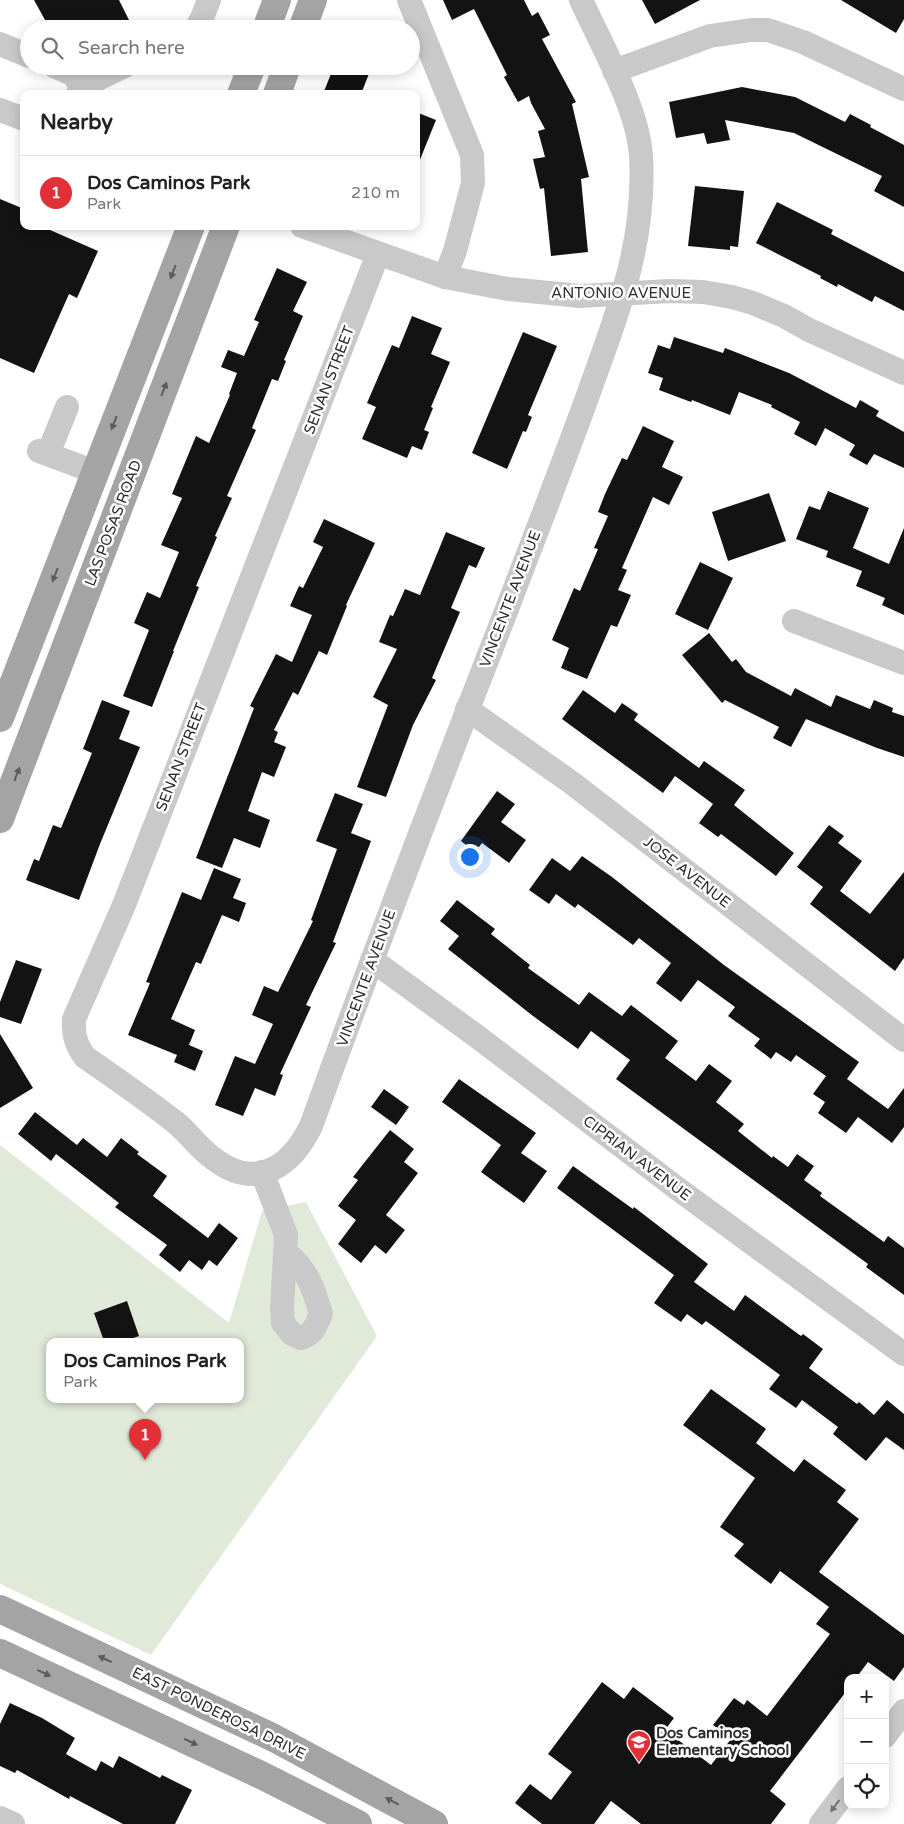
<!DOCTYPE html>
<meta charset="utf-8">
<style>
:root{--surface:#fff;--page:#f6f6f6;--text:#222;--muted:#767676;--line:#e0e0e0;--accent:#e13036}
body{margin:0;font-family:"Varela Round",sans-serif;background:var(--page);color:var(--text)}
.controls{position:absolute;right:15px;bottom:15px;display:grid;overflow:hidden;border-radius:10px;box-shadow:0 2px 12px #0003}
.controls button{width:45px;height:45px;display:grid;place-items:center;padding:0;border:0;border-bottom:1px solid var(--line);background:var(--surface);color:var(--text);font:25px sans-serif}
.you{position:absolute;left:469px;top:856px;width:18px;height:18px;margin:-12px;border:4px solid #fff;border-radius:50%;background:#1a73e8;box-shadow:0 0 0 8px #1a73e833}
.badge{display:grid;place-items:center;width:32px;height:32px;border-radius:50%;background:var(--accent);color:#fff;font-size:16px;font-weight:700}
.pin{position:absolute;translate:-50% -41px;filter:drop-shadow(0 1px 2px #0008)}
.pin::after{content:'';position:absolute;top:26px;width:18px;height:15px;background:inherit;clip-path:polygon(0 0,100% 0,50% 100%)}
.popup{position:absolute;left:46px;top:1338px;width:198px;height:65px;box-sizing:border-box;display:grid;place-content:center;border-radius:10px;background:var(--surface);filter:drop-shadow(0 1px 4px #0005);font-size:16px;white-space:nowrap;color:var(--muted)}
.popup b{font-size:19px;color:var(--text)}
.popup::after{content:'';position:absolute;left:50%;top:100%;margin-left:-10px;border:10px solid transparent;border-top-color:var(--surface)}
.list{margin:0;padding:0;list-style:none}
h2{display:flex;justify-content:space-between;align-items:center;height:65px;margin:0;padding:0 20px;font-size:21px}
h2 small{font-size:16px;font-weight:400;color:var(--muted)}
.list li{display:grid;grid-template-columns:32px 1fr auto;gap:15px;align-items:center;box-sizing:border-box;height:75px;padding:0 20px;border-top:1px solid var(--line)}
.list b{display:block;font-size:19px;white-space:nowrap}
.list p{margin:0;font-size:16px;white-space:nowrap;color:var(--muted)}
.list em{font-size:16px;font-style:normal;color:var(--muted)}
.icon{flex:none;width:28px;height:28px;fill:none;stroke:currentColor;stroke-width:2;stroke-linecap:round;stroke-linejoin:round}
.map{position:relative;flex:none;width:904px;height:1824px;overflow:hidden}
.search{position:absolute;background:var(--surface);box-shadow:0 2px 12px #0003;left:20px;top:20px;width:400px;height:55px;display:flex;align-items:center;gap:12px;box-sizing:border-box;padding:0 18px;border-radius:28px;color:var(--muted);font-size:19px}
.panel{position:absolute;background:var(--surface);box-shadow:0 2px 12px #0003;left:20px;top:90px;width:400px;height:140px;border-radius:10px}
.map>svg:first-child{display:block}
.green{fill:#e1ead9;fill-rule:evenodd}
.building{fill:#131313}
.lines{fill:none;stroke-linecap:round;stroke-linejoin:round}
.minor{stroke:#c9c9c9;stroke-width:24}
.major{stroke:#a4a4a4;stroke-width:28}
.oneway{fill:#5c5c5c}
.oneway2{fill:#737373}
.labels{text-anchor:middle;stroke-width:5;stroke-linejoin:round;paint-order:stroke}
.street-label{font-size:15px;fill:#2c2c2c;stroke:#fff}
.poi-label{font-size:15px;font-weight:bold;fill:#2c2c2c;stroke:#fff;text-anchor:start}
</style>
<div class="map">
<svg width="904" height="1824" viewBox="0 0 904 1824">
<rect width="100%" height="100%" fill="#fff"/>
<path class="green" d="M 0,1145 L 229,1323 L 262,1211 L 306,1202 L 377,1336 L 151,1655 L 0,1584 ZM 50,1341 L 240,1341 L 240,1399 L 50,1399 Z"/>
<g class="building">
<polygon points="34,0 119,0 130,22 117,29 50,29"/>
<polygon points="443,0 524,0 532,16 538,12 550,35 542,39 576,102 572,104 589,177 581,179 588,252 551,256 544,188 540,189 533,159 545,157 538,131 545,129 531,103 529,96 518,102 504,77 507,75 474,9 452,20"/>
<polygon points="642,0 700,0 655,24"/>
<polygon points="841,0 904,0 904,19 896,33"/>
<polygon points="334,66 372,66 361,94 323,94"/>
<polygon points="742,87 795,97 845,122 850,114 871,125 870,127 904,145 904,207 874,191 882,176 794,133 725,120 730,140 707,144 704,133 676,138 669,102"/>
<polygon points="416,112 436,120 417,167 416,167"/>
<polygon points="695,186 744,191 738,247 730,246 730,250 688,246"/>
<polygon points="0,199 24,209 24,226 41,226 98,251 77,298 69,294 34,373 0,358"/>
<polygon points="777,202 833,230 831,234 904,272 904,311 875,296 872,302 838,284 837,287 820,278 821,276 756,243"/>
<polygon points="277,268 307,282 293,311 303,316 284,360 286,361 278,381 272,379 252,428 256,430 227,496 232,498 215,536 217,537 196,586 199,587 173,651 174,651 152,707 123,696 149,630 134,623 147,592 160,598 179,552 161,545 182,498 172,494 196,436 209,443 230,395 229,394 237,373 221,367 228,350 244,356 259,322 254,320"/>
<polygon points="412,316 442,328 431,354 450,362 431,407 433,408 424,430 429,432 422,450 412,446 407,458 362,439 376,407 367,403 392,345 399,348"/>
<polygon points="523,332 557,346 528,415 532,417 526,432 523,431 507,469 472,453"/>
<polygon points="674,337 723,353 725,348 789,373 856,408 860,400 879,411 876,416 904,432 904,468 874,454 867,465 849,455 855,445 825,428 816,446 794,434 800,422 771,407 772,405 739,392 730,415 692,400 691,402 659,390 663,378 648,373 658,345 670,349"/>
<polygon points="643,426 674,441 662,467 683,477 669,505 653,497 622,568 627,570 618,590 631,595 617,627 611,625 587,679 561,668 569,648 552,640 574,588 580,591 598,549 594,548 608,516 598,512 605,494 622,458 627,460"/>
<polygon points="828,491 869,508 853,548 889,564 904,528 904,615 882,605 885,598 856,586 862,571 826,557 828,551 796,539 809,506 820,510"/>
<polygon points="769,493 786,541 728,561 712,512"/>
<polygon points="324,519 375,543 346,605 347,606 327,655 319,651 298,695 293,692 274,730 278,732 274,742 286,747 274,777 262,772 248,811 270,820 260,848 234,838 222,868 196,858 254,708 250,706 276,654 292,662 312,615 290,606 299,586 303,588 323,547 313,542"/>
<polygon points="446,532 485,548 476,568 469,565 451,608 460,612 432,678 436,680 413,725 386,797 357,787 388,705 373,697 397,649 379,642 390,615 393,616 405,589 420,595"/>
<polygon points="700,562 733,578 708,630 675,614"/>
<polygon points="709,633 732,662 736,659 746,672 791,696 795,688 831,707 836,695 870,709 874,700 893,708 892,712 904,716 904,757 877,748 806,719 791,747 773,738 779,727 725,700 722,703 682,655"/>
<polygon points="583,690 615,713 622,703 638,714 634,720 699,768 704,761 745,790 734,805 794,853 776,876 721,834 718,837 699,823 713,804 675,776 663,793 562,719"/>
<polygon points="102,700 130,711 119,739 140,747 100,844 79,900 26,880 34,859 39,861 53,825 61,828 92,753 83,749"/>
<polygon points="497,791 515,804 501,822 526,840 509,863 482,843 475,852 461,841"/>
<polygon points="335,793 363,804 351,833 371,841 333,942 336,943 306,1005 311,1007 280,1074 283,1075 275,1096 255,1088 243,1116 215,1105 235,1056 255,1064 273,1024 252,1015 264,986 278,992 313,921 311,920 337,849 316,841"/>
<polygon points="829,825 844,836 838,843 862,861 840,891 870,914 904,872 904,958 895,971 810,904 823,887 797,867"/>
<polygon points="582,856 612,877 724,965 859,1062 847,1079 888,1109 904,1088 904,1127 892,1143 858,1117 846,1133 818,1113 825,1102 813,1094 826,1076 796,1055 791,1062 776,1052 771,1059 754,1046 760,1039 728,1016 735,1007 698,980 681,1002 656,983 671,963 639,938 633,945 578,904 575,908 556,894 549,904 529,890 552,858 570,871"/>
<polygon points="214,868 241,879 233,898 246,903 239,922 222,915 201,964 196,962 171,1019 195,1030 189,1045 203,1051 195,1071 174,1062 177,1055 128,1035 150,983 146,982 182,892 201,900"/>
<polygon points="457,900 495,929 491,934 530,965 528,968 579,1005 589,992 622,1016 631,1005 678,1041 665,1058 696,1081 709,1064 732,1081 716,1102 744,1124 738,1131 772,1158 773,1156 788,1167 797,1154 814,1166 804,1180 822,1193 820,1196 884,1242 888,1236 904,1248 904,1295 866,1267 868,1264 616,1079 630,1060 591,1031 578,1049 533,1016 448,949 459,936 440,921"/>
<polygon points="16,960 42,969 21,1024 0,1017 0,1002"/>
<polygon points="0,1034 33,1088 0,1108"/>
<polygon points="459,1079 536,1133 521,1153 547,1171 524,1203 481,1172 501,1145 442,1102"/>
<polygon points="384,1089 409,1107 396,1125 371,1107"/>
<polygon points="35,1112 77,1145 83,1138 107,1157 121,1138 139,1152 137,1154 167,1176 153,1196 208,1238 219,1223 238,1238 217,1266 209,1260 202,1270 189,1260 180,1272 159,1255 167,1245 115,1207 119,1203 56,1154 51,1161 18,1134"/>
<polygon points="390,1130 414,1149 404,1162 418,1173 386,1215 405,1230 386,1254 375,1245 361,1263 338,1244 356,1220 338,1206 358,1180 353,1177"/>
<polygon points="573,1166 633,1209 634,1207 708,1264 694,1282 734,1311 745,1295 801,1336 803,1334 823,1349 809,1368 857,1404 859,1402 874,1415 887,1400 904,1414 904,1450 886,1437 866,1461 833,1434 838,1427 802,1400 796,1408 769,1389 780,1375 706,1321 702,1325 687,1314 681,1322 654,1303 674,1275 557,1188"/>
<polygon points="127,1301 139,1336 125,1341 104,1341 94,1313"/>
<polygon points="711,1389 766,1429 756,1443 794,1472 804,1459 846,1490 837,1502 859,1519 819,1572 904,1635 904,1667 894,1681 868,1662 856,1678 848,1678 848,1689 770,1791 786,1804 771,1824 641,1824 611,1801 594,1824 542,1824 515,1803 530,1784 551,1800 572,1772 548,1754 602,1682 624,1699 633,1687 674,1718 665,1730 711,1765 731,1739 713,1725 734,1698 744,1705 747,1700 767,1716 830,1634 816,1624 829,1607 780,1571 771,1584 734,1556 744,1544 720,1527 755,1478 683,1425"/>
<polygon points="10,1703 42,1718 75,1738 66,1754 96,1771 101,1761 113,1768 119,1756 160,1778 162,1775 192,1790 175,1824 123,1824 70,1796 69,1799 17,1770 15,1773 0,1766 0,1724"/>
</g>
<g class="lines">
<g class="minor">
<polyline points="409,0 472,155 473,183 455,251 445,277"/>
<polyline points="196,29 202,18 209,0"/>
<polyline points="0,44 29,56"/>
<polyline points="54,66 74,75 81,87"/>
<polyline points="614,71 710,36 751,30 768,30 803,42 904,89"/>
<polyline points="78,94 81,87 125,66"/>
<polyline points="0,110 24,119"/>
<polyline points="302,226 445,277 508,289 580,296 670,291 703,292 732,297 753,303 784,316 809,330 904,373"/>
<path d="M 378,254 L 124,905 L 74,1019 C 73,1035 76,1045 85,1057 C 115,1078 146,1099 175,1122 C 189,1133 199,1149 214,1159 C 256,1191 291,1167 311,1126 C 374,953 440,780 507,609 C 534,538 562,467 588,395 C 617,314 646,244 641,156 C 638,108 601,44 581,0"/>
<polyline points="39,451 95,472"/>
<polyline points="48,454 67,407"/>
<polyline points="794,621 904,663"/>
<polyline points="467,709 572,783 904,1040"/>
<polyline points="372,960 475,1035 682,1192 904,1354"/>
<path d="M 262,1172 L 286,1235 L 282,1309 L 283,1323 L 292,1334 L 301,1338 C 313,1335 316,1325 321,1314 C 313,1287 308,1271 286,1252"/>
<polyline points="885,1736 904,1711"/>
<polyline points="0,1818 13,1824"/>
<polyline points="821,1824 848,1788"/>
</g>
<g class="major">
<polyline points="266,29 277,0"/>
<polyline points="302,29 313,0"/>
<polyline points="241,94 252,66"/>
<polyline points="277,94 287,66"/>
<polyline points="0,718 191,226"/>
<polyline points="0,819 226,226"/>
<polyline points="0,1609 274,1738 434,1824"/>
<polyline points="0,1653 263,1776 358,1824"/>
</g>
</g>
<defs><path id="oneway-solid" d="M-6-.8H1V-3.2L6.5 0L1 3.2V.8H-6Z" transform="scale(1.25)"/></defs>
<g class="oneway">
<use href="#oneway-solid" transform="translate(173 272) rotate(111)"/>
<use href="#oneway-solid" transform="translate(164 389) rotate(-69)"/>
<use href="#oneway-solid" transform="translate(114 423) rotate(111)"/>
<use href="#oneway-solid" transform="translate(55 575) rotate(111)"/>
<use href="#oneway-solid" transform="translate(17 774) rotate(-69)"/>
<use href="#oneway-solid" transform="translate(105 1659) rotate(-155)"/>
<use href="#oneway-solid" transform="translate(44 1673) rotate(25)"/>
<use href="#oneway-solid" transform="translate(191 1742) rotate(25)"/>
<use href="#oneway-solid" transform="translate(392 1801) rotate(-152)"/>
</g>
<use class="oneway2" href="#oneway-solid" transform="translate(835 1806) rotate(126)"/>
<defs>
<g id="school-pin" transform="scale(1.25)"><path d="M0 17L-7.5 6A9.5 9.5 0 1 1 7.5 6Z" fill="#e13036" stroke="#fff"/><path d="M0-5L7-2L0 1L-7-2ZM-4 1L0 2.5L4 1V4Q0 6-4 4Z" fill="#fff"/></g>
</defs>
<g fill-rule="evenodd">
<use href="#school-pin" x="639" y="1742"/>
</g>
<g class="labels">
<g class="street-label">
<text x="621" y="298">ANTONIO AVENUE</text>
<text transform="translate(329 380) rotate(-69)" y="5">SENAN STREET</text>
<text transform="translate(113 523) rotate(-69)" y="5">LAS POSAS ROAD</text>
<text transform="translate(510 599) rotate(-69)" y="5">VINCENTE AVENUE</text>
<text transform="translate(181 757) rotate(-69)" y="5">SENAN STREET</text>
<text transform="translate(687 872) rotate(38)" y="5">JOSE AVENUE</text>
<text transform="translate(366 978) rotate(-70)" y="5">VINCENTE AVENUE</text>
<text transform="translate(637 1158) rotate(37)" y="5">CIPRIAN AVENUE</text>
<text transform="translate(219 1713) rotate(26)" y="5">EAST PONDEROSA DRIVE</text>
</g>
<g class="poi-label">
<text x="656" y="1738">Dos Caminos<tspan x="656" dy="17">Elementary School</tspan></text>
</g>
</g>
</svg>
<div class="controls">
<button>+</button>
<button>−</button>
<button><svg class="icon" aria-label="locate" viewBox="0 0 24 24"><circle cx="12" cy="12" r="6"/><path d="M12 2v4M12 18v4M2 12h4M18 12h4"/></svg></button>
</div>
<div class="you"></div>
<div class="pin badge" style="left:145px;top:1460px">1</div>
<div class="popup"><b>Dos Caminos Park</b>Park</div>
<div class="search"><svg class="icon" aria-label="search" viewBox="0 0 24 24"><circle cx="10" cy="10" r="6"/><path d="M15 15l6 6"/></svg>Search here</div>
<section class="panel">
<h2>Nearby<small></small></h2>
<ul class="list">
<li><span class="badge">1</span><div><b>Dos Caminos Park</b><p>Park</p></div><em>210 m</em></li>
</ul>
</section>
</div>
